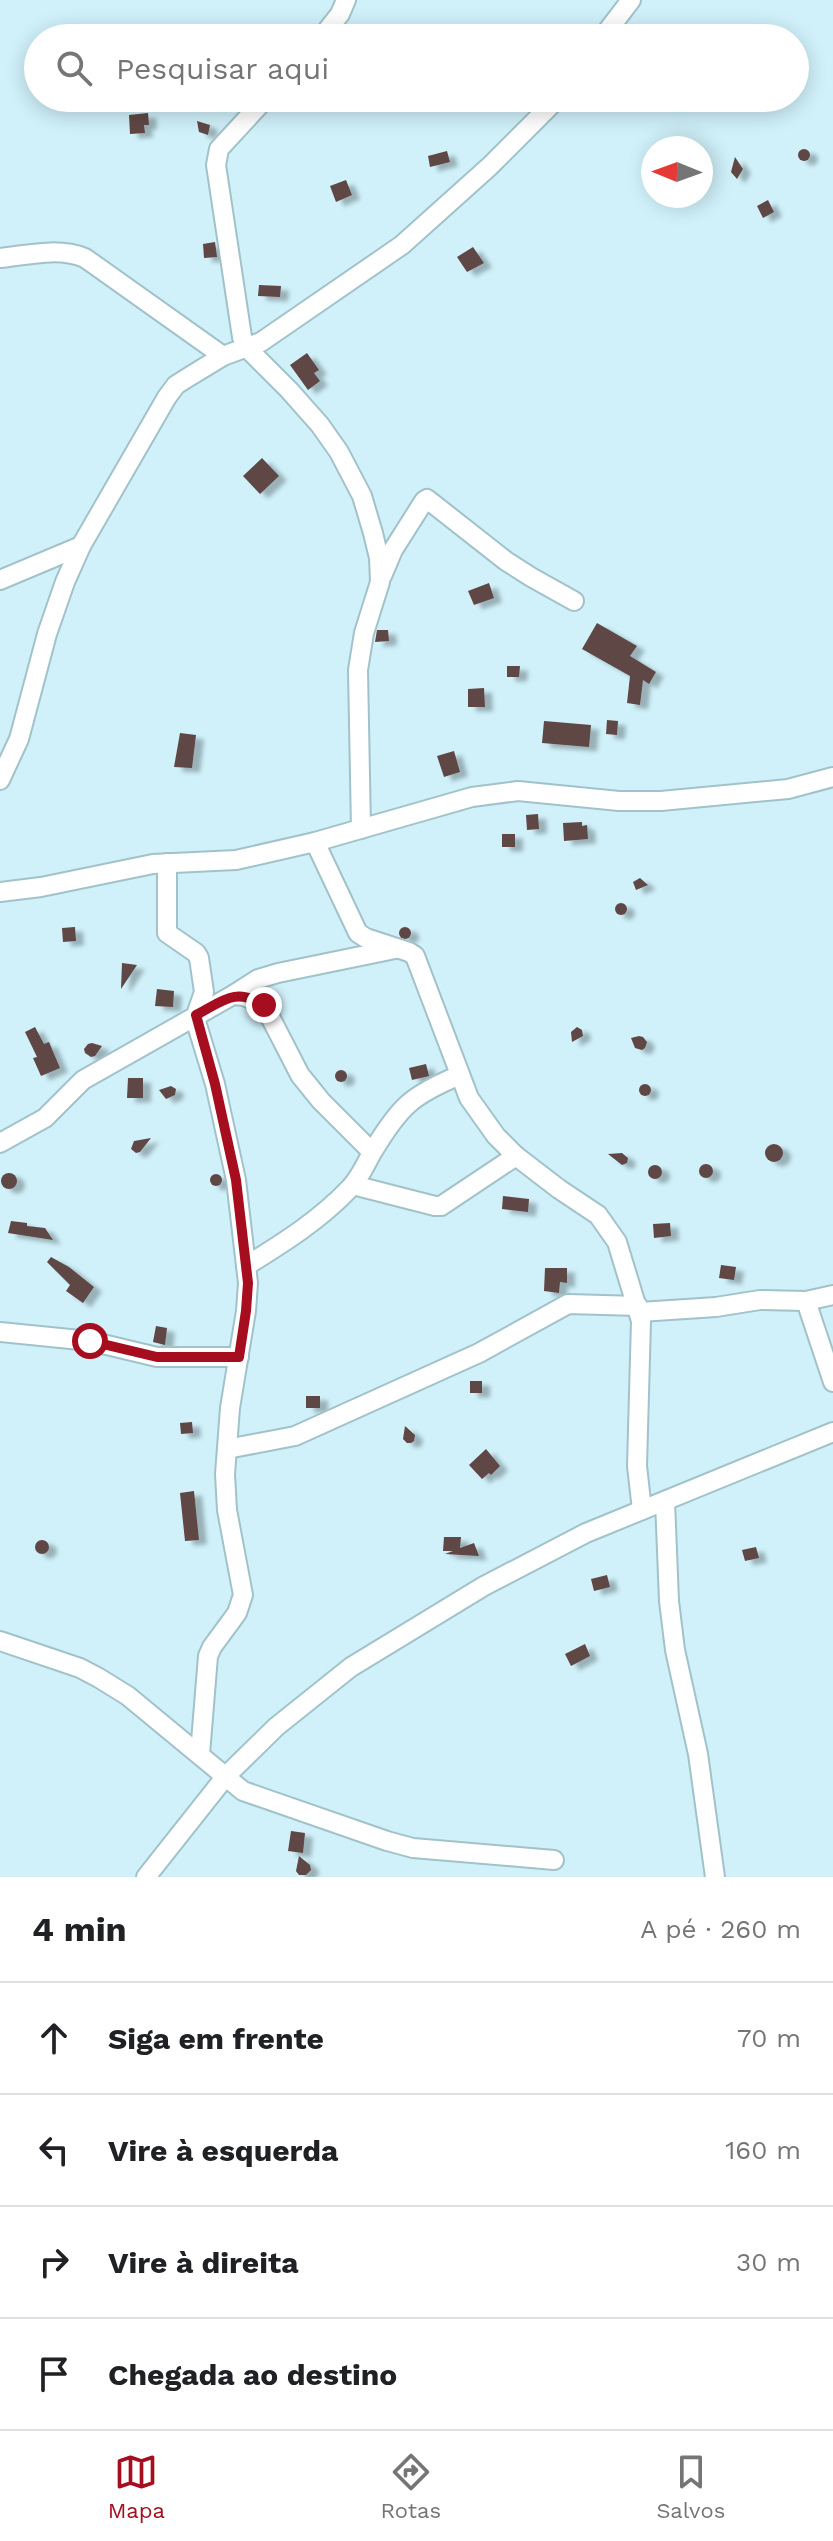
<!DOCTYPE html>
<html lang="pt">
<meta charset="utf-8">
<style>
:root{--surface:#fff;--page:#f6f6f6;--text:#202124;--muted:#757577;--line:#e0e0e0;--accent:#a60d1f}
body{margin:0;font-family:"Work Sans",sans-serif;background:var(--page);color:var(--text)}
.compass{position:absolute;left:641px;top:136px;width:72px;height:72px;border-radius:50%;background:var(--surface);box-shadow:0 4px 20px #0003;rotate:271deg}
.stop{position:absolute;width:24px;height:24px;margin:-18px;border:6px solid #a60d1f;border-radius:50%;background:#fff}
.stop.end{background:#a60d1f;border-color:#fff;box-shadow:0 2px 8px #0008}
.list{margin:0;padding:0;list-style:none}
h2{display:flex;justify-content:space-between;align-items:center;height:104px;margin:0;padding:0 32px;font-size:34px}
h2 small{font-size:26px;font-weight:400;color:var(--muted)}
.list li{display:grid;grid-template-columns:52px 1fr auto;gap:24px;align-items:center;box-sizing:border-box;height:112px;padding:0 32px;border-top:2px solid var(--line)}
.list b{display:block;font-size:30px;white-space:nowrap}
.list em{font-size:26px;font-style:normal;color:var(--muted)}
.icon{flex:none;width:44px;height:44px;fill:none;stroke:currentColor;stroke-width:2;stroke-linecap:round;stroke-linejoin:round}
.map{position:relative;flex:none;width:833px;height:1877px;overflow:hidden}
.search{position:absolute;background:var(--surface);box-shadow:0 4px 20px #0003;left:24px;right:24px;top:24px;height:88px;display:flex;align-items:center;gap:20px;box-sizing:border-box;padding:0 28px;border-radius:44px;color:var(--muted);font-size:30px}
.sheet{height:552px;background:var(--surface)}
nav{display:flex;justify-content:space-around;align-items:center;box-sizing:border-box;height:112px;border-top:2px solid var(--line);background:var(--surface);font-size:22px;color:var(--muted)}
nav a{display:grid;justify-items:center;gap:4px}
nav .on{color:var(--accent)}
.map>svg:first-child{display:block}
.building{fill:#5f4644;filter:url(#shadow)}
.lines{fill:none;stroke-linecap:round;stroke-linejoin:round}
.minor-casing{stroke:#a2c2ca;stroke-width:22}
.minor{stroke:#fff;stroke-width:18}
.route{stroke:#a60d1f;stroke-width:10}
</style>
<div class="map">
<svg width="833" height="1877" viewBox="0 0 833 1877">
<defs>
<filter id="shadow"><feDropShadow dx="8" dy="4.5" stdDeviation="2" flood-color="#0004"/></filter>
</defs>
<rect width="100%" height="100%" fill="#d0f1fa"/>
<g class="building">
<polygon points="148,113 149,125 144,125 145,133 130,134 129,115"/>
<polygon points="197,121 210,125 208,135 199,132"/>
<circle cx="804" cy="155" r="6"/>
<polygon points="447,151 450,162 430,167 428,156"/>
<polygon points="735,157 743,169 737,179 731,172"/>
<polygon points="346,180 352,195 336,202 330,186"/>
<polygon points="768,200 774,212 763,218 757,206"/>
<polygon points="215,242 217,257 204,258 203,244"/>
<polygon points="473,247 484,263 467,272 457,257"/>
<polygon points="259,285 281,286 280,297 258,296"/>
<polygon points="307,353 319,370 314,373 320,381 308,390 290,365"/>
<polygon points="262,458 279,476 260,494 243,476"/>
<polygon points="489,583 494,598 474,605 468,591"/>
<polygon points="597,623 637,646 630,656 656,672 649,684 643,680 640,705 627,703 630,676 582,649"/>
<polygon points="377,630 388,630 389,641 375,642"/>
<polygon points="507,666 520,666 519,677 507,677"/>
<polygon points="484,688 485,707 468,707 468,689"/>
<polygon points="607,720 618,721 617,735 606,734"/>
<polygon points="544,721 591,725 589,747 542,743"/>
<polygon points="180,733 196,735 192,768 174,767"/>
<polygon points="454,751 460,772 444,777 437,756"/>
<polygon points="538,814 539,829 527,830 526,815"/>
<polygon points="582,822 582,826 587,825 588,839 564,841 563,823"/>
<rect x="502" y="834" width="13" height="13"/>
<polygon points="640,878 648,885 636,890 633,882"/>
<circle cx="621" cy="909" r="6"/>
<circle cx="405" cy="933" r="6"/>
<polygon points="75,927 76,941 63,942 62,928"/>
<polygon points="122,963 137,965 121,989"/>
<polygon points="157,989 174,991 173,1007 155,1006"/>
<polygon points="35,1027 44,1044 49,1042 60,1068 41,1076 33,1058 37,1057 25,1032"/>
<polygon points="577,1027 582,1030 583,1036 572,1042 571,1032"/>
<polygon points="639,1036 643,1037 647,1042 645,1048 642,1050 635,1048 631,1038"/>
<polygon points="92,1043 102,1046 95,1056 91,1057 85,1053 84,1049 88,1044"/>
<polygon points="426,1064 429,1076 412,1080 409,1068"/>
<circle cx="341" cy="1076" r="6"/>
<polygon points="128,1078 143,1078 143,1098 127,1098"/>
<circle cx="645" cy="1090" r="6"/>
<polygon points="171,1086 176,1089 175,1095 166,1099 159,1090"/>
<polygon points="151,1138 140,1152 136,1153 131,1149 134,1141"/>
<circle cx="774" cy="1153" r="9"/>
<polygon points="622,1153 628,1158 627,1163 622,1165 608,1154"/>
<circle cx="706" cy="1171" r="7"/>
<circle cx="655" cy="1172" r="7"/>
<circle cx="9" cy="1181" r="8"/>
<circle cx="216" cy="1180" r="6"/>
<polygon points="503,1196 529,1199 528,1212 502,1209"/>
<polygon points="11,1221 27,1223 27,1226 45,1228 53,1240 8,1233"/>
<polygon points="670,1223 671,1236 654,1238 653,1224"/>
<polygon points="51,1257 69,1267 94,1287 83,1303 66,1291 70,1285 47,1262"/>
<polygon points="721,1265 736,1267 734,1280 719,1278"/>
<polygon points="545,1268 567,1268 567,1283 560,1282 559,1293 544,1291"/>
<polygon points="156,1326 167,1328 165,1345 153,1342"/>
<rect x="470" y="1381" width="12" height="12"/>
<rect x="306" y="1396" width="14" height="12"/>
<polygon points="192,1422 193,1433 181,1434 180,1423"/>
<polygon points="405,1426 415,1435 414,1441 411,1443 407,1443 403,1439"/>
<polygon points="486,1449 500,1466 491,1475 489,1473 482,1479 469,1465"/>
<polygon points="194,1491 199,1540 185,1541 180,1493"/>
<polygon points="444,1537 461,1537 460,1548 474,1543 479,1556 445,1554 453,1551 443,1551"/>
<circle cx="42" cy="1547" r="7"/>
<polygon points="756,1547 759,1558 745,1561 742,1550"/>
<polygon points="607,1575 610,1587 594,1591 591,1579"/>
<polygon points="585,1644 590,1656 571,1666 565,1654"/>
<polygon points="291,1831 305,1833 303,1853 288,1851"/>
<polygon points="299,1856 310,1865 311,1870 306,1875 299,1875 296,1871"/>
</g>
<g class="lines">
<g class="minor-casing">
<g id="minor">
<polyline points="321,38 340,14 346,0"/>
<polyline points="602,38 631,0"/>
<polyline points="266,98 219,149 216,165 242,337 247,348 289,390 320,425 339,452 362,496 373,533 379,558 380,582 364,633 358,670 361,829"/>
<path d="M 0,258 C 28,255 58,247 85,258 L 223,356"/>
<polyline points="382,576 393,550 424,501 427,499 506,561 531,577 574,601"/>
<polyline points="0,580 81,546"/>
<polyline points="0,780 19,739 47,634 65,582 81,546 167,397 176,385 187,378 223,356 261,342 402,245 490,166 558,98"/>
<polyline points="315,842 358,933 366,938 409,952 415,956 469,1098 496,1136 516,1156 559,1189 598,1215 617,1242 641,1321 637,1466 642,1510"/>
<polyline points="167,863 167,933 196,953 199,958 204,992 196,1015 197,1025 215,1084 236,1180 248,1283 246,1311 230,1408 225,1474 227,1510 243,1595 237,1613 212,1647 208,1656 200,1754"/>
<polyline points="0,892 41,887 153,864 236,860 315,842 472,797 518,791 619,801 661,801 788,789 833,777"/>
<polyline points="233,995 258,979 278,973 395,949"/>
<polyline points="0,1143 45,1118 83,1080 233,995 244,996 264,1005 300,1075 321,1101 372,1152"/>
<polyline points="353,1185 435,1206 441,1206 516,1156"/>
<path d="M 246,1266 C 283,1243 320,1220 350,1188 C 360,1178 366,1163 373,1151 C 400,1106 412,1095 460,1075"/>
<polyline points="806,1301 833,1382"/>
<polyline points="640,1312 716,1307 760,1300 806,1301 833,1295"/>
<polyline points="0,1332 90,1341 157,1357 239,1357"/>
<polyline points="227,1449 295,1436 479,1353 568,1304 638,1306"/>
<polyline points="665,1501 669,1601 675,1650 698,1754 715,1877"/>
<polyline points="0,1641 80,1668 99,1678 128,1696 243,1791 387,1841 413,1848 554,1860"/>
<polyline points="146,1877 226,1776 276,1727 351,1667 484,1586 586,1533 833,1432"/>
</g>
</g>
<use href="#minor" class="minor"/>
</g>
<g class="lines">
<path class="route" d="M 90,1341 L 157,1357 L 239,1357 L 246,1311 L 248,1283 L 236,1180 L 215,1084 L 196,1015 C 223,1001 235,987 264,1005"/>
</g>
</svg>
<svg class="compass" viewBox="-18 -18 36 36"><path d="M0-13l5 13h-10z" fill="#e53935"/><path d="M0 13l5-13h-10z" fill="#757577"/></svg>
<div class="stop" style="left:90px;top:1341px"></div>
<div class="stop end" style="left:264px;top:1005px"></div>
<div class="search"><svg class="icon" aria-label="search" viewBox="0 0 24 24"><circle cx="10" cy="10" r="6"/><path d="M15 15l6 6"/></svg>Pesquisar aqui</div>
</div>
<section class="sheet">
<h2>4 min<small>A pé · 260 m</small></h2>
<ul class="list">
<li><svg class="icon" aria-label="ahead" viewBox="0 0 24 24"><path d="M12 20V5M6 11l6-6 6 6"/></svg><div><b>Siga em frente</b></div><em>70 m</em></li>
<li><svg class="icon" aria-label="left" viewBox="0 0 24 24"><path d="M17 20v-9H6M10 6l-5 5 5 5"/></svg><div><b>Vire à esquerda</b></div><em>160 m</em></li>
<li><svg class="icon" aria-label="right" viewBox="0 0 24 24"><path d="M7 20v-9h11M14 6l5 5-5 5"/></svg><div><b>Vire à direita</b></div><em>30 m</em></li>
<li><svg class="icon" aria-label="arrive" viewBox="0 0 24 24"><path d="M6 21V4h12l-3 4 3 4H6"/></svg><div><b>Chegada ao destino</b></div></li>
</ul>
</section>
<nav>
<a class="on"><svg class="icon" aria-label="map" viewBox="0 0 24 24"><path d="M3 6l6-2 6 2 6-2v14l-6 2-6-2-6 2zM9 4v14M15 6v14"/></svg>Mapa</a>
<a><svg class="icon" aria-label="directions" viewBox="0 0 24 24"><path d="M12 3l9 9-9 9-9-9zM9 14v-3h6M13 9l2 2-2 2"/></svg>Rotas</a>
<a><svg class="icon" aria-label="saved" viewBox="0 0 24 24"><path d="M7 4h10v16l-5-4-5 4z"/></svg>Salvos</a>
</nav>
